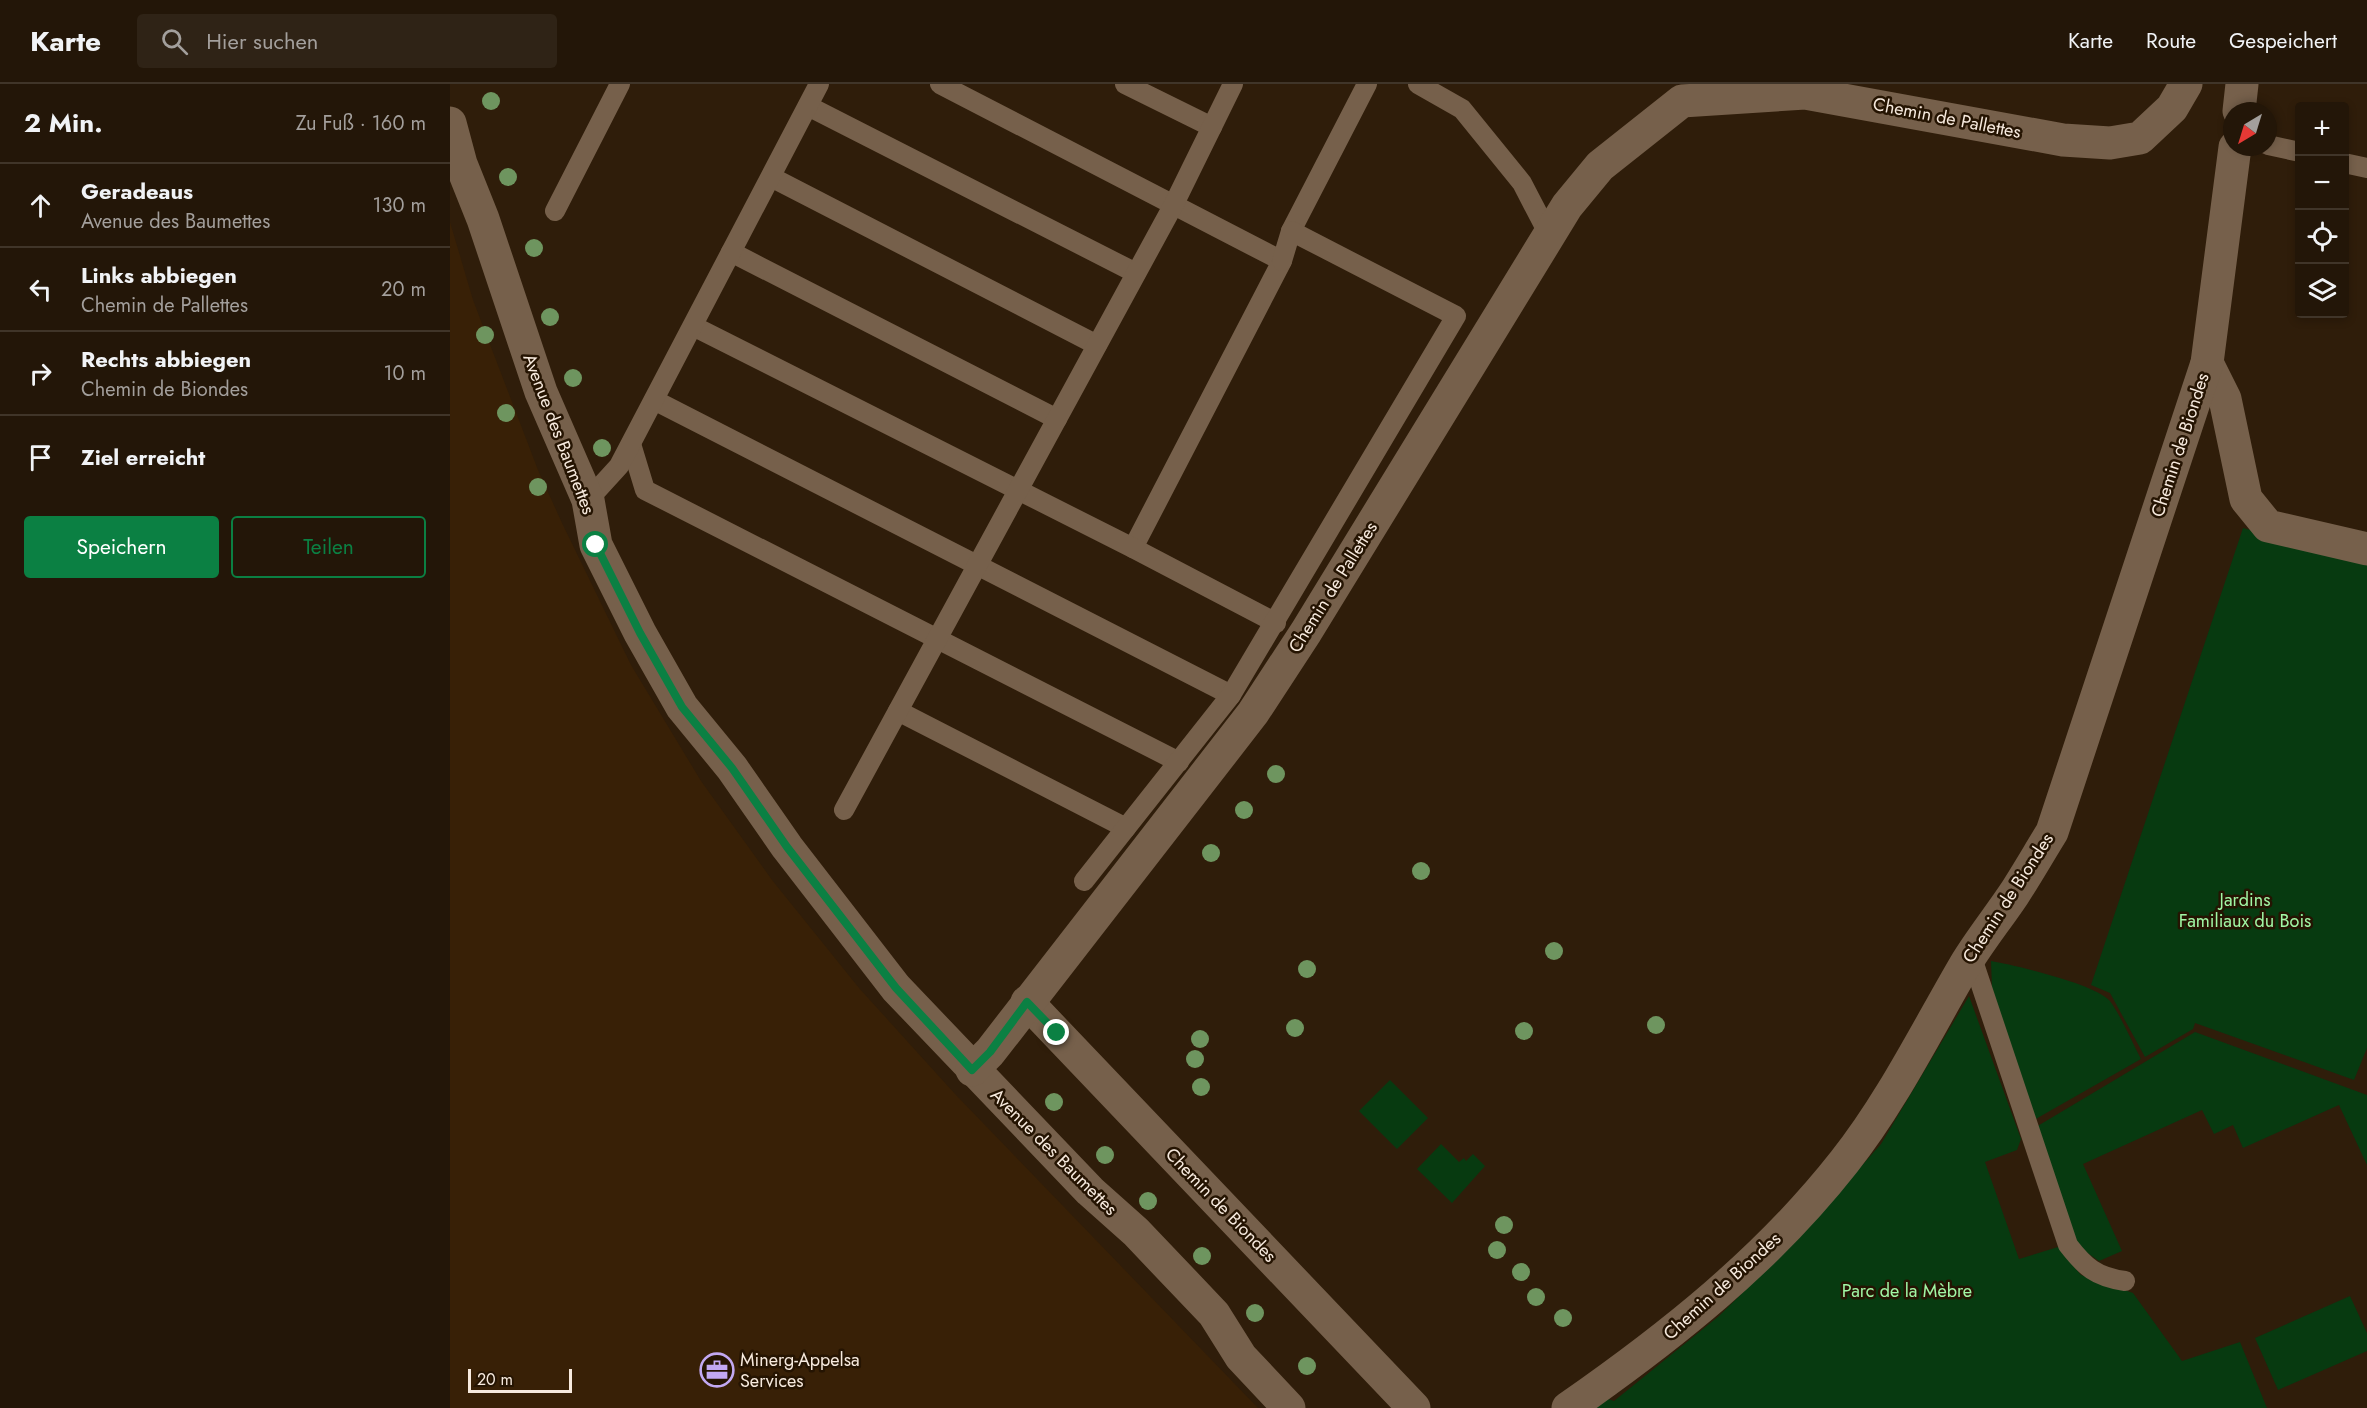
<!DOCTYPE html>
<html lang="de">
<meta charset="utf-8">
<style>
:root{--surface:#231608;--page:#2f2316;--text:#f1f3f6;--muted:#a39f9c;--line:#403529;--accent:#0b8043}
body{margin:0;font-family:Jost,sans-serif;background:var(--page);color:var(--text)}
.controls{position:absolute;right:18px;top:18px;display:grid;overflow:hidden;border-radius:6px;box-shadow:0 3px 9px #0003}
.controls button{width:54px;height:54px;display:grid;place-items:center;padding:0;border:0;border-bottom:2px solid var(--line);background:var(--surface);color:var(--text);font:30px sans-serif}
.compass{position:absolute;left:1773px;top:18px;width:54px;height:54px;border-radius:50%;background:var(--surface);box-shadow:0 3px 9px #0003;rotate:218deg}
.scale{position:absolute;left:18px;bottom:15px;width:104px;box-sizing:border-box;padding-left:6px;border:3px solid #f7eade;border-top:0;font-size:16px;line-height:21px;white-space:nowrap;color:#f7eade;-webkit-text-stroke:4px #251402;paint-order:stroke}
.stop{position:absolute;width:18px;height:18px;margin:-14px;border:4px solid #0b8043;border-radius:50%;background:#fff}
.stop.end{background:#0b8043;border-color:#fff;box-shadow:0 2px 6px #0008}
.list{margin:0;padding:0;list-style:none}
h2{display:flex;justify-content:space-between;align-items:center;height:78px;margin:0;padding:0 24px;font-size:26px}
h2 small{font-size:20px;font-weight:400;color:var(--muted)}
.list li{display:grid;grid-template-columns:39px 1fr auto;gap:18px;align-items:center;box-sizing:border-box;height:84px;padding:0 24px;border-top:2px solid var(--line)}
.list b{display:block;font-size:22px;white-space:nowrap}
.list p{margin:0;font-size:20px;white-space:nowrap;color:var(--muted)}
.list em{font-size:20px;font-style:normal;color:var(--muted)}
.actions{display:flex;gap:12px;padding:18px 24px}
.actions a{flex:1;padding:14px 0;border:2px solid var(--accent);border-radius:6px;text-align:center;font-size:21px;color:var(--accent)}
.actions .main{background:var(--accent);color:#fff}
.icon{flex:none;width:33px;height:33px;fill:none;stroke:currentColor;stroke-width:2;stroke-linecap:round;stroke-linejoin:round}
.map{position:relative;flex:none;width:1917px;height:1324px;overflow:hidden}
header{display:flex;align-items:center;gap:36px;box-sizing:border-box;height:84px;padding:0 30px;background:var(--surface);border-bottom:2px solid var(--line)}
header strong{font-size:28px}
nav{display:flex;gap:33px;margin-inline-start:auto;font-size:21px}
.search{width:420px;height:54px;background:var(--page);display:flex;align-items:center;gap:15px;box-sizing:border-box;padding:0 21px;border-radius:6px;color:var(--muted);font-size:22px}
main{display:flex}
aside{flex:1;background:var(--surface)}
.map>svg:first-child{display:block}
.built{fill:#382006}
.green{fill:#073a10}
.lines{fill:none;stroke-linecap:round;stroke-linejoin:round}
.service{stroke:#76604b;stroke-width:20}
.minor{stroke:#76604b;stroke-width:33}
.tree{fill:#6e955f}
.route{stroke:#0b8043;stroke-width:8}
.labels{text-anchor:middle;stroke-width:5;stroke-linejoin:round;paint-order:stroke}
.street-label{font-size:18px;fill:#f7eade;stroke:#251402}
.park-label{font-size:18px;fill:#a1f7a5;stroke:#251402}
.poi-label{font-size:18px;fill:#f7eade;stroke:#251402;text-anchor:start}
</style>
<header>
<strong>Karte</strong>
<div class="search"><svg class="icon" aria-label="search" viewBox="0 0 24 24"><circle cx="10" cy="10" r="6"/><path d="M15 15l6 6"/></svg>Hier suchen</div>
<nav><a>Karte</a><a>Route</a><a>Gespeichert</a></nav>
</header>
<main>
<aside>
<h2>2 Min.<small>Zu Fuß · 160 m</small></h2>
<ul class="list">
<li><svg class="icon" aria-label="ahead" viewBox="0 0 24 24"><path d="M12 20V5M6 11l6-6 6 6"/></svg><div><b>Geradeaus</b><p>Avenue des Baumettes</p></div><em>130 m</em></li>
<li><svg class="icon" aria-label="left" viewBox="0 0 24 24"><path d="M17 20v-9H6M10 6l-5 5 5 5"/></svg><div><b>Links abbiegen</b><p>Chemin de Pallettes</p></div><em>20 m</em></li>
<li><svg class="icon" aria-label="right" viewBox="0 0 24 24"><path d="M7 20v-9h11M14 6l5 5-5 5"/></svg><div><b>Rechts abbiegen</b><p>Chemin de Biondes</p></div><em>10 m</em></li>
<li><svg class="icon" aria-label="arrive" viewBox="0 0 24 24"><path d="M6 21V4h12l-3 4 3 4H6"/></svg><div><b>Ziel erreicht</b></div></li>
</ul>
<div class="actions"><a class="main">Speichern</a><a>Teilen</a></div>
</aside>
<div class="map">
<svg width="1917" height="1324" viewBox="0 0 1917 1324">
<rect width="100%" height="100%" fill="#2f1d0a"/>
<polygon class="built" points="0,138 23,216 88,386 112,439 181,581 251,697 322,796 409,904 505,1010 808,1324 0,1324"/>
<g class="green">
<polygon points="1793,444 1917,476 1917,964 1904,996 1745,939 1743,945 1695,973 1660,909 1641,901"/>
<path d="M 1541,877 C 1564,881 1646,900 1660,917 C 1672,934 1681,956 1691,975 L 1584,1036 L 1542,904 Z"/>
<polygon points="1519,912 1571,1055 1567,1066 1535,1078 1569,1175 1608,1163 1631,1191 1683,1209 1732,1277 1790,1258 1817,1324 1144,1324 1158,1315 1164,1317 1269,1232 1343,1159 1431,1060"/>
<polygon points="1745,948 1917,1011 1917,1081 1889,1021 1793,1064 1783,1041 1764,1050 1752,1026 1633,1080 1672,1167 1649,1177 1636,1168 1622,1152 1586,1043"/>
<polygon points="940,996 978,1034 947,1065 909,1027"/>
<polygon points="991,1060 1009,1078 1014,1074 1016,1077 1023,1070 1035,1082 1002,1119 967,1085"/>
<polygon points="1900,1212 1917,1249 1917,1267 1828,1306 1805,1254"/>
</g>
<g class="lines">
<g class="service">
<polyline points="490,0 832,177 683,464"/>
<polyline points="675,0 762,43"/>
<polyline points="968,0 1012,25 1072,99 1099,151"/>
<polyline points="358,22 686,189"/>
<polyline points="1818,61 1850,68"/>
<polyline points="1894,79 1917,84"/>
<polyline points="321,93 647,261"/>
<polyline points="105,127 170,0"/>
<polyline points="841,147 917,0"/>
<polyline points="281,168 607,335"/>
<polyline points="243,242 683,464 826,539"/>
<polyline points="204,316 781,611"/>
<polyline points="181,360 195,406 729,678"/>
<polyline points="138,416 169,382 369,0"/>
<polyline points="448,627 676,744"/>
<polyline points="394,726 724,120 783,0"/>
<polyline points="634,797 781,611 1006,232 841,147 832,177"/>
<path d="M 1521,871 L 1618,1161 C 1635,1183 1646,1193 1675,1197"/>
</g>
<g class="minor">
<polyline points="1789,27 1792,0"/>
<polyline points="0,39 11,80 33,135 91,308 138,416 146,461 190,549 232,623 282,684 337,763 446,904 640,1107 686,1148 764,1230 791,1273 839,1324"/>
<polyline points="1757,279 1775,315 1796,415 1818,442 1917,465"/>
<polyline points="577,918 964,1324"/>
<polyline points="522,986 540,968 803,629 856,548 1117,122 1150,82 1232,17 1355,9 1613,56 1660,59 1690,54 1722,24 1736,0"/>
<path d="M 1118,1324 C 1220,1253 1317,1176 1394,1078 C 1441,1019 1477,946 1515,881 C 1530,856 1548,834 1564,810 C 1577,790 1589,769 1602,748 L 1757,279 L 1785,63"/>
</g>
</g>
<g class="tree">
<circle cx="41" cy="17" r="9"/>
<circle cx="58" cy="93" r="9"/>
<circle cx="84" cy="164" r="9"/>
<circle cx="100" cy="233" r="9"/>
<circle cx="35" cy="251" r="9"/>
<circle cx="123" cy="294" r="9"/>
<circle cx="56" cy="329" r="9"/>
<circle cx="152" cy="364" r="9"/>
<circle cx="88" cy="403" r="9"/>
<circle cx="826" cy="690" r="9"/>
<circle cx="794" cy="726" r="9"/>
<circle cx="761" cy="769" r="9"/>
<circle cx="971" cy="787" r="9"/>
<circle cx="1104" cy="867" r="9"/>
<circle cx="857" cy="885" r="9"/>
<circle cx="1206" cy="941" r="9"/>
<circle cx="845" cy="944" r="9"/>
<circle cx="1074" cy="947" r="9"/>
<circle cx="750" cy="955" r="9"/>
<circle cx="745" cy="975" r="9"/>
<circle cx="751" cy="1003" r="9"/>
<circle cx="604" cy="1018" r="9"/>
<circle cx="655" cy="1071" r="9"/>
<circle cx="698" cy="1117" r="9"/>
<circle cx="1054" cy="1141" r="9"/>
<circle cx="1047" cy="1166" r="9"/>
<circle cx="752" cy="1172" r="9"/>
<circle cx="1071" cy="1188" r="9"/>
<circle cx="1086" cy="1213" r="9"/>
<circle cx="805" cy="1229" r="9"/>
<circle cx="1113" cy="1234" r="9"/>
<circle cx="857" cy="1282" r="9"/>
</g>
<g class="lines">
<polyline class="route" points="146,461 190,549 232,623 282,684 337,763 446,904 522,986 540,968 577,918 607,949"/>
</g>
<defs>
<g id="office-ring" transform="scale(1.725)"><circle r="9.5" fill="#251402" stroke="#c2a8f2" stroke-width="1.5"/><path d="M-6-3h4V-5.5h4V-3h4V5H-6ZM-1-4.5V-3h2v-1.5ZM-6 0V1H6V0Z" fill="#c2a8f2"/></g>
</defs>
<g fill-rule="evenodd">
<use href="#office-ring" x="267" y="1286"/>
</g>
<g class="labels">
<g class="street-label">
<text transform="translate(1497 34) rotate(11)" y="6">Chemin de Pallettes</text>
<text transform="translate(109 350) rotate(69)" y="6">Avenue des Baumettes</text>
<text transform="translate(1730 361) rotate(-72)" y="6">Chemin de Biondes</text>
<text transform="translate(883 503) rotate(-58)" y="6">Chemin de Pallettes</text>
<text transform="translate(1558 814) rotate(-57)" y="6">Chemin de Biondes</text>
<text transform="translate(604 1068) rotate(45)" y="6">Avenue des Baumettes</text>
<text transform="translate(771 1121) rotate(46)" y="6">Chemin de Biondes</text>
<text transform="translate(1272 1202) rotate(-42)" y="6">Chemin de Biondes</text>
</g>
<g class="park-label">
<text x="1795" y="822">Jardins<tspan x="1795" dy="21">Familiaux du Bois</tspan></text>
<text x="1457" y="1213">Parc de la Mèbre</text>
</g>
<g class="poi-label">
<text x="290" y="1282">Minerg-Appelsa<tspan x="290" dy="21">Services</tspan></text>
</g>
</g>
</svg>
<div class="controls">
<button>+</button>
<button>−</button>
<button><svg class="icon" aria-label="locate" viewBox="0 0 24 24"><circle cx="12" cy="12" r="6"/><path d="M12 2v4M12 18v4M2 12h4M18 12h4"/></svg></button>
<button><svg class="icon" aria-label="layers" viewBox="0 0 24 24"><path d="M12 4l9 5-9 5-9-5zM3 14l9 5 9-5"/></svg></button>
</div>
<svg class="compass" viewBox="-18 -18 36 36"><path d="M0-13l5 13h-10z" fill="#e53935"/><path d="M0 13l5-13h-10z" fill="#a39f9c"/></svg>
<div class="scale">20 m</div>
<div class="stop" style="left:146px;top:461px"></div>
<div class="stop end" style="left:607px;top:949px"></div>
</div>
</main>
